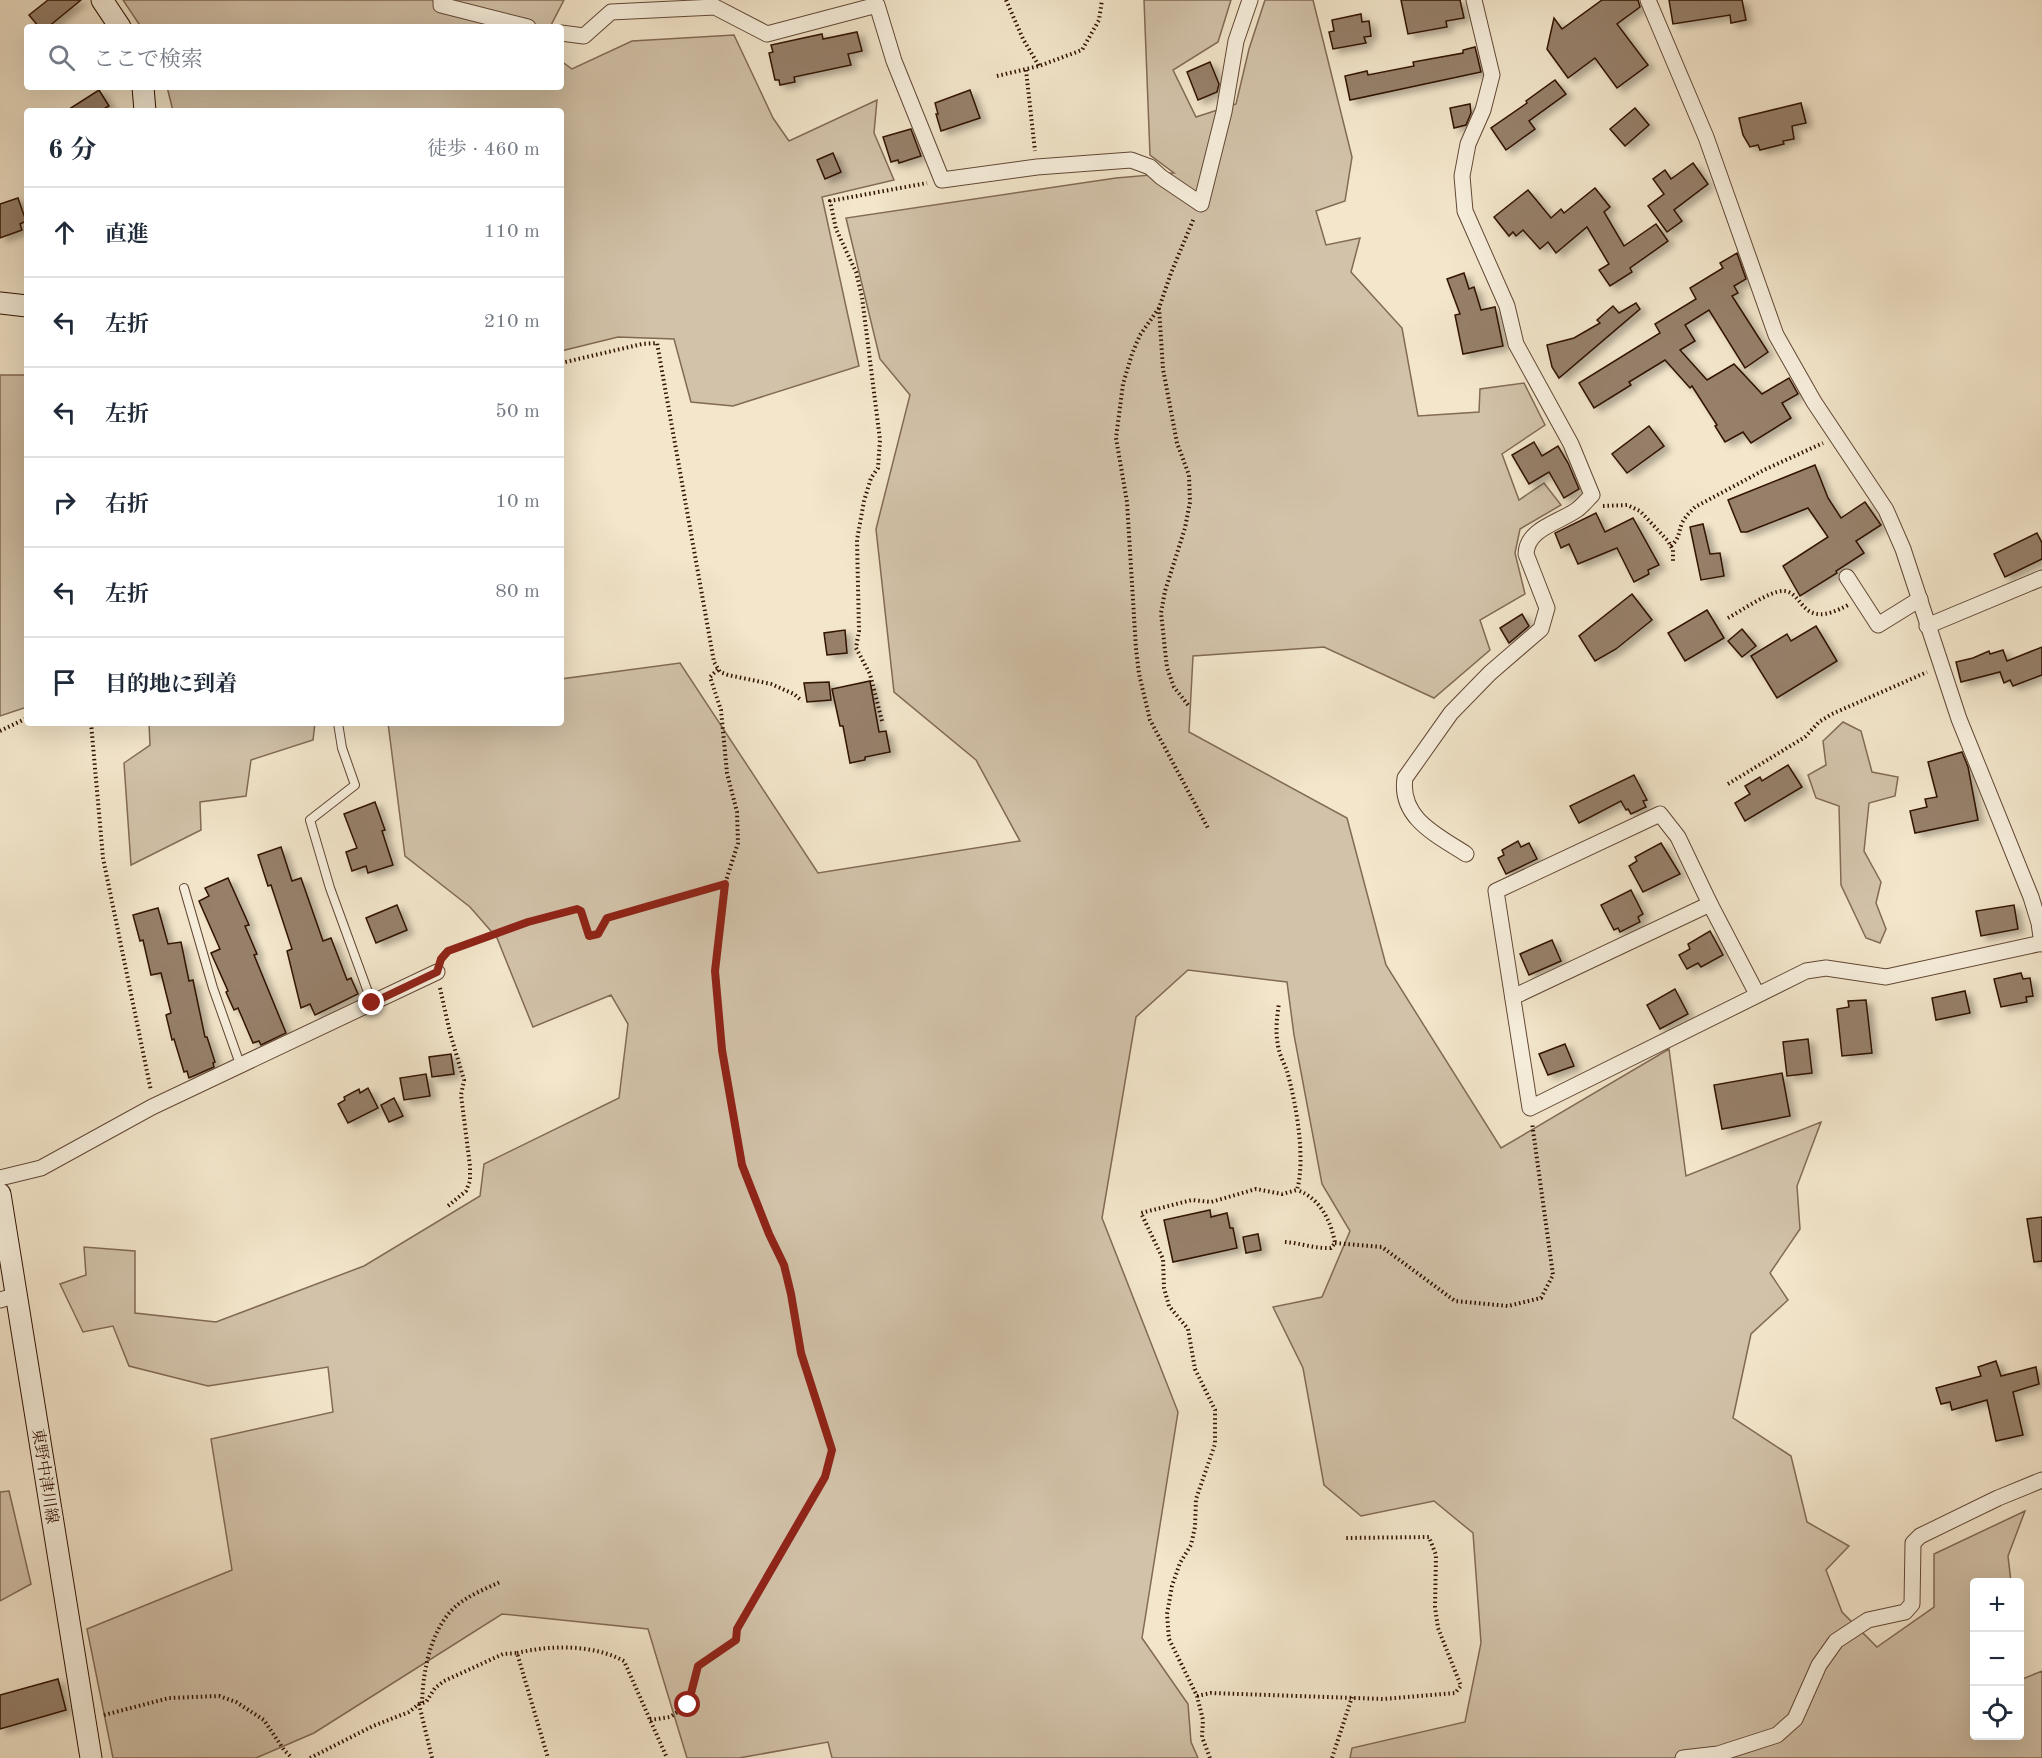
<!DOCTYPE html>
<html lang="ja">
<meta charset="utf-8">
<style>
:root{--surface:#fff;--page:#f2f2f3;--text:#1f2937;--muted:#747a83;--line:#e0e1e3}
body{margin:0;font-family:"Old Standard TT","Noto Serif JP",serif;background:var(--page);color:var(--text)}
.controls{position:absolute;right:18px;bottom:18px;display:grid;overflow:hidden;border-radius:6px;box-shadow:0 6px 24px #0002}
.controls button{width:54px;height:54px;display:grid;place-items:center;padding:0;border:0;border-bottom:2px solid var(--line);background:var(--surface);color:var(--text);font:30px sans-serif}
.stop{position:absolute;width:18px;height:18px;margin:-14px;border:4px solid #8f2418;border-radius:50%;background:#fff}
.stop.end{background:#8f2418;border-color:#fff;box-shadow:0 2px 6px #0008}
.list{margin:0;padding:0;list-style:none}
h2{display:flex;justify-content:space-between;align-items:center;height:78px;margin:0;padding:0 24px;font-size:26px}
h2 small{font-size:20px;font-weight:400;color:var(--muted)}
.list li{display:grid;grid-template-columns:39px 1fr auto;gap:18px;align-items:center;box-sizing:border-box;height:90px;padding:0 24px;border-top:2px solid var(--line)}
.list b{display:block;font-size:22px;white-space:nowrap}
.list em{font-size:20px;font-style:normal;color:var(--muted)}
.icon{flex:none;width:33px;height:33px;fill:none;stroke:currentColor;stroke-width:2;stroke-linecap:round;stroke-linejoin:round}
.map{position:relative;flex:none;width:2042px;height:1758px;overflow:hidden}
.search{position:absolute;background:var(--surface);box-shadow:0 6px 24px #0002;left:24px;top:24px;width:540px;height:66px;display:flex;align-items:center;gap:15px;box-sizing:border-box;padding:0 21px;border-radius:6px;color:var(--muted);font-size:22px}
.panel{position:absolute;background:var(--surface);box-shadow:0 6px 24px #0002;left:24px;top:108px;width:540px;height:618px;border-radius:6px}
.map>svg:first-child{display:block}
.green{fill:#d2c2a9;stroke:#826a55;stroke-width:1.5}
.building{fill:#96806a;stroke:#311201;stroke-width:1.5;filter:url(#shadow)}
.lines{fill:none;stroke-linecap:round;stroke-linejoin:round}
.lane-casing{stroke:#624734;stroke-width:10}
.street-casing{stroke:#624734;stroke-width:17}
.secondary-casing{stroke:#311201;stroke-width:23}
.path{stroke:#311201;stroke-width:4;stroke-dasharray:1.5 3;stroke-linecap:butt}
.lane{stroke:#f7efdd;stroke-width:8}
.street{stroke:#f7efdd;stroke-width:15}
.secondary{stroke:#f7efdd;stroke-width:21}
.route{stroke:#8f2418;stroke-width:8}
.labels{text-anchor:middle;stroke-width:5;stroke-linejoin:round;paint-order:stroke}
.street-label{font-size:16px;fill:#311201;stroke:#f7efdd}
</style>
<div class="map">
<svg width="2042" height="1758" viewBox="0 0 2042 1758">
<defs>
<filter id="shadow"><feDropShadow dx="6" dy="4" stdDeviation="3" flood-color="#0004"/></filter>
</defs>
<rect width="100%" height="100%" fill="#f3e6cb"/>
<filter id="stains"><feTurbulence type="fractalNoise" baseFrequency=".00333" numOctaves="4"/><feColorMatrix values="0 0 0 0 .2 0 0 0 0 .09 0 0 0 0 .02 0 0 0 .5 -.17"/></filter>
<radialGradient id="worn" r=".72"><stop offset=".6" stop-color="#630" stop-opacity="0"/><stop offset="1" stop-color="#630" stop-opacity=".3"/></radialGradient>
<g class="green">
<polygon points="123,0 564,0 550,27 141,27"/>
<polygon points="1144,0 1231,0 1218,42 1173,70 1196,117 1236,104 1249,49 1265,0 1313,0 1352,157 1345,201 1316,211 1326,245 1360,238 1351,272 1402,328 1418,416 1479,412 1480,389 1524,383 1545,425 1502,454 1519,500 1544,483 1561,505 1520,529 1515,553 1525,594 1480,620 1490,650 1434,698 1324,647 1193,656 1189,732 1347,818 1386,965 1501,1148 1669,1049 1686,1176 1821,1122 1797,1186 1800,1229 1770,1273 1788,1300 1751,1334 1733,1418 1791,1456 1807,1522 1849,1546 1826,1570 1842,1612 1877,1647 1934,1607 1934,1554 2025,1511 2008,1556 2011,1582 1974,1582 1974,1736 2020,1736 2020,1680 2042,1671 2042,1758 1350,1758 1352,1748 1465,1722 1481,1643 1473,1533 1434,1501 1361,1516 1324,1485 1303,1368 1273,1307 1322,1297 1350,1231 1322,1184 1294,1035 1287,982 1188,970 1136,1017 1102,1218 1178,1412 1142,1638 1188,1704 1191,1742 1198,1758 832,1758 828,1742 739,1758 687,1758 648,1629 502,1614 314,1733 256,1758 113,1758 87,1629 232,1570 211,1439 333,1412 328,1367 208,1386 129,1366 113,1326 83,1332 60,1284 86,1275 84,1247 135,1251 135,1313 216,1322 364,1266 480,1196 484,1164 619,1098 628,1024 611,995 533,1027 497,938 470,907 405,856 388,723 561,723 561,679 680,663 818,873 1020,841 976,760 894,692 876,529 910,395 880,359 846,218 1116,178 1174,173 1150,155"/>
<polygon points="734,35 773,118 789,141 877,100 874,133 894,180 822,197 859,366 733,406 691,402 674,339 618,337 561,351 561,111 173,111 167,87 561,87 561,61 572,69 632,41"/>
<polygon points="0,375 27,375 27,707 0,716"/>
<polygon points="1843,722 1861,731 1872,772 1898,777 1895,796 1869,803 1864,851 1881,882 1876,903 1886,929 1880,943 1866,938 1841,885 1839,806 1816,798 1808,775 1826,765 1823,741"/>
<polygon points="149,723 315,723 313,740 251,760 246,796 200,802 201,830 131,865 124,763 150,745"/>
<polygon points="9,1491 31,1584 0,1601 0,1492"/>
</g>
<g class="building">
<polygon points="48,0 81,0 48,27 39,27 29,15"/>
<polygon points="1401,0 1460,0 1464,18 1446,21 1447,27 1408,34"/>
<polygon points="1602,0 1638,0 1640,7 1617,24 1648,65 1617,88 1595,58 1568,78 1547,49 1554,18 1562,29"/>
<polygon points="1669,0 1742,0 1746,20 1731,23 1730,15 1673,24"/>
<polygon points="1361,14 1362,22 1369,21 1371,36 1364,37 1366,43 1333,49 1329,32 1334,31 1332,20"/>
<polygon points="857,32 862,51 848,54 851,65 794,77 795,82 780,85 779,80 775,80 769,53 773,52 771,45 822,34 823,39"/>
<polygon points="1475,47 1481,72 1350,100 1345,76 1367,71 1368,75 1414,66 1413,62 1463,53 1463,50"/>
<polygon points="1210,62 1219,84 1217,92 1198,100 1187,72"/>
<polygon points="1555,80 1566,94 1529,121 1535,129 1506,150 1491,128 1527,103 1526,101"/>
<polygon points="99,90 109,106 100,111 66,111"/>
<polygon points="970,90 980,118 941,131 936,114 938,114 935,103"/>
<polygon points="1801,103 1806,123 1792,126 1794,139 1783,141 1784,144 1760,150 1758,145 1750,147 1743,135 1739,118"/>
<polygon points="1470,104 1471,113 1466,125 1454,128 1450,108"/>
<polygon points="1635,108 1649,125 1625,146 1610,129"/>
<polygon points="911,129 921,156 899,163 898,160 891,162 883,137"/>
<polygon points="833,153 841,172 825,179 817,160"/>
<polygon points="1693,163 1708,184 1674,210 1682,221 1667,232 1648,206 1664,194 1653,179 1665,170 1671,179"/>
<polygon points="1595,188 1610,207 1604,212 1624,246 1656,224 1668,241 1630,268 1632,272 1610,286 1599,270 1609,264 1587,227 1556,253 1548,242 1540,249 1523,230 1516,236 1513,232 1509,236 1494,217 1528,190 1551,218 1561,209 1564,213"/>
<polygon points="18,198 26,221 20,224 22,230 0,238 0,204"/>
<polygon points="1737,253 1746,279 1734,286 1738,293 1732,296 1768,352 1745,368 1709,310 1685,325 1695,341 1680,350 1707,380 1734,364 1762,394 1789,378 1798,394 1782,403 1791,418 1751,443 1743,432 1725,442 1715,426 1717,425 1692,386 1690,388 1665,360 1629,382 1631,385 1594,408 1579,383 1660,333 1655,324 1696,299 1690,288 1723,268 1720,263"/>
<polygon points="1464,273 1469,289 1474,287 1481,310 1495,307 1503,346 1463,354 1455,315 1460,314 1447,279"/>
<polygon points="1636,303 1640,309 1559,378 1552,367 1547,345 1574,338 1600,323 1597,320 1613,306 1619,313"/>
<polygon points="1649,426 1664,446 1627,473 1612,454"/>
<polygon points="1534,442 1542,456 1558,446 1568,463 1579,489 1564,498 1549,472 1529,484 1512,455"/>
<polygon points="1815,465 1828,498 1841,518 1865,502 1881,525 1856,541 1864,553 1836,571 1837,573 1800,596 1783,566 1828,537 1808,508 1747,532 1741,532 1728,500"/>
<polygon points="1596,513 1605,532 1633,518 1659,565 1648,570 1649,574 1634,582 1617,548 1578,564 1569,544 1561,548 1555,533"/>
<polygon points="1703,524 1710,554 1720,553 1724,576 1701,580 1690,527"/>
<polygon points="2037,533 2042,543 2042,559 2005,577 1994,554"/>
<polygon points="1632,594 1652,620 1616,649 1595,661 1579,636"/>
<polygon points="1707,610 1724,638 1685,661 1668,633"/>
<polygon points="1522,614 1529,626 1509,643 1500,628"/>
<polygon points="1816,626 1837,661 1777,698 1751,656 1787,634 1791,641"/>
<polygon points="1742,629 1756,646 1742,657 1728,641"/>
<polygon points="845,630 847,653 827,655 824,633"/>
<polygon points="2042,647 2042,675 2013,686 2010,680 2004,683 2000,672 1961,682 1956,662 1973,658 1989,651 1990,654 2003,650 2007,661"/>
<polygon points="870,681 879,732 886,731 890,752 865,757 865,760 850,763 843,726 840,726 832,689"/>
<polygon points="829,682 831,700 807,702 804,683"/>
<polygon points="1962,752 1968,767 1978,820 1915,833 1910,811 1927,807 1925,799 1937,797 1928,762"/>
<polygon points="1788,765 1802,787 1745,821 1735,803 1750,794 1745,786 1760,777 1762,781"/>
<polygon points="1634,775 1647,800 1643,801 1646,807 1631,814 1628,809 1626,810 1621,801 1579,823 1570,806"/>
<polygon points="375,802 385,830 382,831 393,865 368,873 366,866 352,871 346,852 357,848 344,814"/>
<polygon points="1518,841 1521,847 1529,843 1537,859 1506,874 1498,858 1504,855 1502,850"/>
<polygon points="1661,843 1680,874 1643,892 1629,866 1637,861 1635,857"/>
<polygon points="281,847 292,881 301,878 323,941 331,938 347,980 351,978 358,994 315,1015 310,1004 301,1008 287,951 292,949 271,885 268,886 258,855"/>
<polygon points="228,878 249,925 245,926 257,954 254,955 286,1033 261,1045 259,1041 253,1043 238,1008 234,1010 226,992 228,991 211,953 220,949 199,901 209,896 205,888"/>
<polygon points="1631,890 1643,914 1638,917 1640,922 1620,932 1618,928 1614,930 1601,905"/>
<polygon points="397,905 407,930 376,943 366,918"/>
<polygon points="2014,905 2018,929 1981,936 1976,911"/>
<polygon points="158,908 168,944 181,942 189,981 193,980 205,1037 207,1037 215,1062 213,1063 214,1067 189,1078 187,1071 184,1072 174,1039 172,1040 166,1015 171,1013 161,973 151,975 143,940 140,941 133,915"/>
<polygon points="1710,931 1723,955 1701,967 1698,963 1687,969 1679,955 1690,949 1688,944"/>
<polygon points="1552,940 1561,961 1529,975 1520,954"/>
<polygon points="2021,973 2023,979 2030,978 2033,996 2026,997 2027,1002 2001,1007 1994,979"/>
<polygon points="1675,989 1688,1014 1660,1029 1647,1005"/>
<polygon points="1965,991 1970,1013 1936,1020 1932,998"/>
<polygon points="1866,1000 1872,1053 1842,1056 1837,1009 1849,1007 1848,1001"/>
<polygon points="1808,1039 1812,1073 1787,1076 1783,1042"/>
<polygon points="1565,1044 1574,1066 1548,1075 1539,1054"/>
<polygon points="451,1054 454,1074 432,1077 429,1057"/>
<polygon points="1782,1073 1790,1116 1722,1129 1714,1085"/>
<polygon points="426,1074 430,1096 404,1100 400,1078"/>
<polygon points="368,1088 378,1108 348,1123 338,1104 345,1100 344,1097 359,1089 360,1093"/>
<polygon points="394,1098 403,1116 389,1122 381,1105"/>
<polygon points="1210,1210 1211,1217 1227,1213 1230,1228 1233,1228 1237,1248 1173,1262 1164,1220"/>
<polygon points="2042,1217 2042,1261 2034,1262 2027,1219"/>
<polygon points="1258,1234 1261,1250 1246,1253 1243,1237"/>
<polygon points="1996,1361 2001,1376 2036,1367 2039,1384 2013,1392 2023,1435 1996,1441 1987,1400 1952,1410 1950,1402 1941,1404 1936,1388 1981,1376 1978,1367"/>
<polygon points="58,1679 66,1710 0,1729 0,1695"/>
</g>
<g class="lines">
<g class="lane-casing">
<g id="lane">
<polyline points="338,723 342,748 355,785 310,820 330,888 372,1003"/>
<polyline points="184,888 213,988 240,1064"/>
</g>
</g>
<g class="street-casing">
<g id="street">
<polyline points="441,0 441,5 528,27"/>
<polyline points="1648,0 1706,137 1776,335 1814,402 1886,510 1903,549 1959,719 2031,897 2039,923 2042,944"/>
<polyline points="561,33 584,36 611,12 715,7 767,34 877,5 894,61 942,180 1037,167 1131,160 1150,167 1161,177 1201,204 1224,112 1236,41 1250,0"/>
<polyline points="1847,577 1878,625 1920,599"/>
<polyline points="1927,626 2042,578"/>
<path d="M 1466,854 C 1437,835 1399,818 1405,778 L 1451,713 L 1490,673 L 1541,629 L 1547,608 L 1526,554 C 1527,528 1559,523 1578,509 C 1583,505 1587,500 1592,495 L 1571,444 L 1516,344 L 1507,306 L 1465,211 L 1462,176 L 1468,144 L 1483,110 L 1492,75 L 1474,0"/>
<polyline points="1757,994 1710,904 1678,837 1660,814 1496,891 1530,1108 1806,971 1826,968 1886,977 2042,943"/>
<polyline points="1513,997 1710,904"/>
<polyline points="0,1178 41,1168 152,1107 437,972"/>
<polyline points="0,1300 17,1295"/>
<polyline points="1683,1758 1718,1754 1777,1735 1795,1719 1819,1665 1836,1641 1868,1620 1905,1612 1912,1604 1913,1543 1920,1536 1998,1498 2042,1480"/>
</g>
</g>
<g class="secondary-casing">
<g id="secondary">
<polyline points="102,0 120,27"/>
<polyline points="143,87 145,111"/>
<polyline points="0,303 27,306"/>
<polyline points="0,1194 91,1758"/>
</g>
</g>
<g class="path">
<polyline points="1006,0 1023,39 1039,66"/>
<polyline points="1026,70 1035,151"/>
<polyline points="997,76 1039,66 1082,50 1099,20 1102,0"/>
<polyline points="1159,308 1140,335 1132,354 1123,384 1116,438 1127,502 1136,649 1139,674 1150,720 1209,830"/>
<polyline points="561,363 642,344 657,343 714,662 720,672 728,675 771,684 794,694 802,701"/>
<polyline points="1603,506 1627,505 1640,511 1668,541 1673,550 1673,561"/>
<path d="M 1671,546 C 1680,537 1678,534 1682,523 C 1685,517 1690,512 1695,507 L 1764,470 L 1823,443"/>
<path d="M 1728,618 C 1741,611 1769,591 1783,591 C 1805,591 1799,632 1848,605"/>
<polyline points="1188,705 1174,687 1167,668 1161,613 1165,591 1185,528 1190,502 1189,475 1177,443 1163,369 1159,308 1171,273 1194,218"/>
<polyline points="882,721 870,674 856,648 859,631 857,540 864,501 871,478 878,468 880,440 862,297 856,272 836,229 830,201 927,183"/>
<polyline points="91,723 103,858 151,1091"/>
<polyline points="0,731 27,718"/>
<polyline points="1728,784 1805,737 1819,722 1832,714 1927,672"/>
<polyline points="442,958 448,951 528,922 577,909 581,911 589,936 598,934 607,918 725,884"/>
<polyline points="440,988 450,1033 464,1080 461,1095 470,1166 470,1181 466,1191 448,1206"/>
<path d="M 1285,1242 C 1300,1243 1316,1249 1331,1248 L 1335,1243 C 1331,1221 1320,1198 1297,1190"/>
<polyline points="1335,1243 1382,1247 1455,1301 1508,1306 1541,1298 1553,1275 1532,1123"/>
<path d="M 517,1653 C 551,1645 592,1644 624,1661 L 667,1758"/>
<polyline points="1197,1696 1211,1693 1384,1699 1455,1693 1461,1686 1438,1628 1435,1607 1436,1555 1429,1537 1345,1538"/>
<path d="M 422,1703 C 423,1672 430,1630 455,1607 C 467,1596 485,1589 500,1582"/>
<polyline points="419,1704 432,1758"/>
<polyline points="104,1715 169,1698 219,1696 236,1702 264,1720 284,1750 292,1758"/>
<polyline points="650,1720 670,1717 688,1705 698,1667 736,1640 737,1629 824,1477 832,1450 801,1353 791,1294 784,1265 769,1234 742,1165 722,1050 715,971 725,884 738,843 737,812 727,773 721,710 710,677 718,669"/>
<polyline points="310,1758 373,1726 409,1712 419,1704 426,1702 435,1688 444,1681 503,1654 517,1653 548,1758"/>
<path d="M 1210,1758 L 1202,1737 L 1203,1720 L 1197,1696 L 1169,1639 L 1167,1614 L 1172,1586 L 1180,1563 L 1191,1545 L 1195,1527 L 1196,1499 L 1215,1444 L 1215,1410 L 1195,1369 L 1188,1329 L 1169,1306 L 1164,1288 L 1163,1259 L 1141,1213 L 1192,1200 L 1211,1202 L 1256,1189 L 1282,1194 L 1297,1190 C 1306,1158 1296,1103 1287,1071 C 1284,1063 1279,1054 1278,1045 C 1275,1031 1277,1017 1279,1003"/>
<polyline points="1332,1758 1352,1697"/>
</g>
<use href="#lane" class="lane"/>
<use href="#street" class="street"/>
<use href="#secondary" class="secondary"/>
</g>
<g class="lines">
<polyline class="route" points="372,1003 437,972 441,959 448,951 528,922 577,909 581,911 589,936 598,934 607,918 725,884 715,971 722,1050 742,1165 769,1234 784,1265 791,1294 801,1353 832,1450 825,1477 737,1629 736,1640 698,1666 688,1705"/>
</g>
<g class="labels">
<g class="street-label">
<text transform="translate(46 1476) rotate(81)" y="6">東野中津川線</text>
</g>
</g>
<rect width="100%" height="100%" filter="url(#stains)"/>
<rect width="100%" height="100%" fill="url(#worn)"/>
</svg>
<div class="controls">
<button>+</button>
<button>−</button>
<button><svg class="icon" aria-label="locate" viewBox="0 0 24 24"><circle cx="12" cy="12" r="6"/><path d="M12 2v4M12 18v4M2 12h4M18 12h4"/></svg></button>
</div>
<div class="stop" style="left:688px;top:1705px"></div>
<div class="stop end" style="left:372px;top:1003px"></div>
<div class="search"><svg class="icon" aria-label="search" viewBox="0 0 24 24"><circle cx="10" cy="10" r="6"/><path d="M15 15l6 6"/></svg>ここで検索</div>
<section class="panel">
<h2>6 分<small>徒歩 · 460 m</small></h2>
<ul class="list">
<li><svg class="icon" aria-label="ahead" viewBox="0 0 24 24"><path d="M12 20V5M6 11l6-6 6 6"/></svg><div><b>直進</b></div><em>110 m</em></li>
<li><svg class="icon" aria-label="left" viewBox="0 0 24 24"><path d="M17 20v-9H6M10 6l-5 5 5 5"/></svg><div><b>左折</b></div><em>210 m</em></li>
<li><svg class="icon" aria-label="left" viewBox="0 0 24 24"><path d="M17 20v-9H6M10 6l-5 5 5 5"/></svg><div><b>左折</b></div><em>50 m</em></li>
<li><svg class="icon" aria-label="right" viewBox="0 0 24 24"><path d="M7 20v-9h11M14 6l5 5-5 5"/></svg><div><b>右折</b></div><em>10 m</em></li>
<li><svg class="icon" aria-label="left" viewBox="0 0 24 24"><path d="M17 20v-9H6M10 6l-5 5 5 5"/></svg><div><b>左折</b></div><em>80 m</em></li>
<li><svg class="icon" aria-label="arrive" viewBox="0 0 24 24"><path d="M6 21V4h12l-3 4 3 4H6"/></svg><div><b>目的地に到着</b></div></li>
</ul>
</section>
</div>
